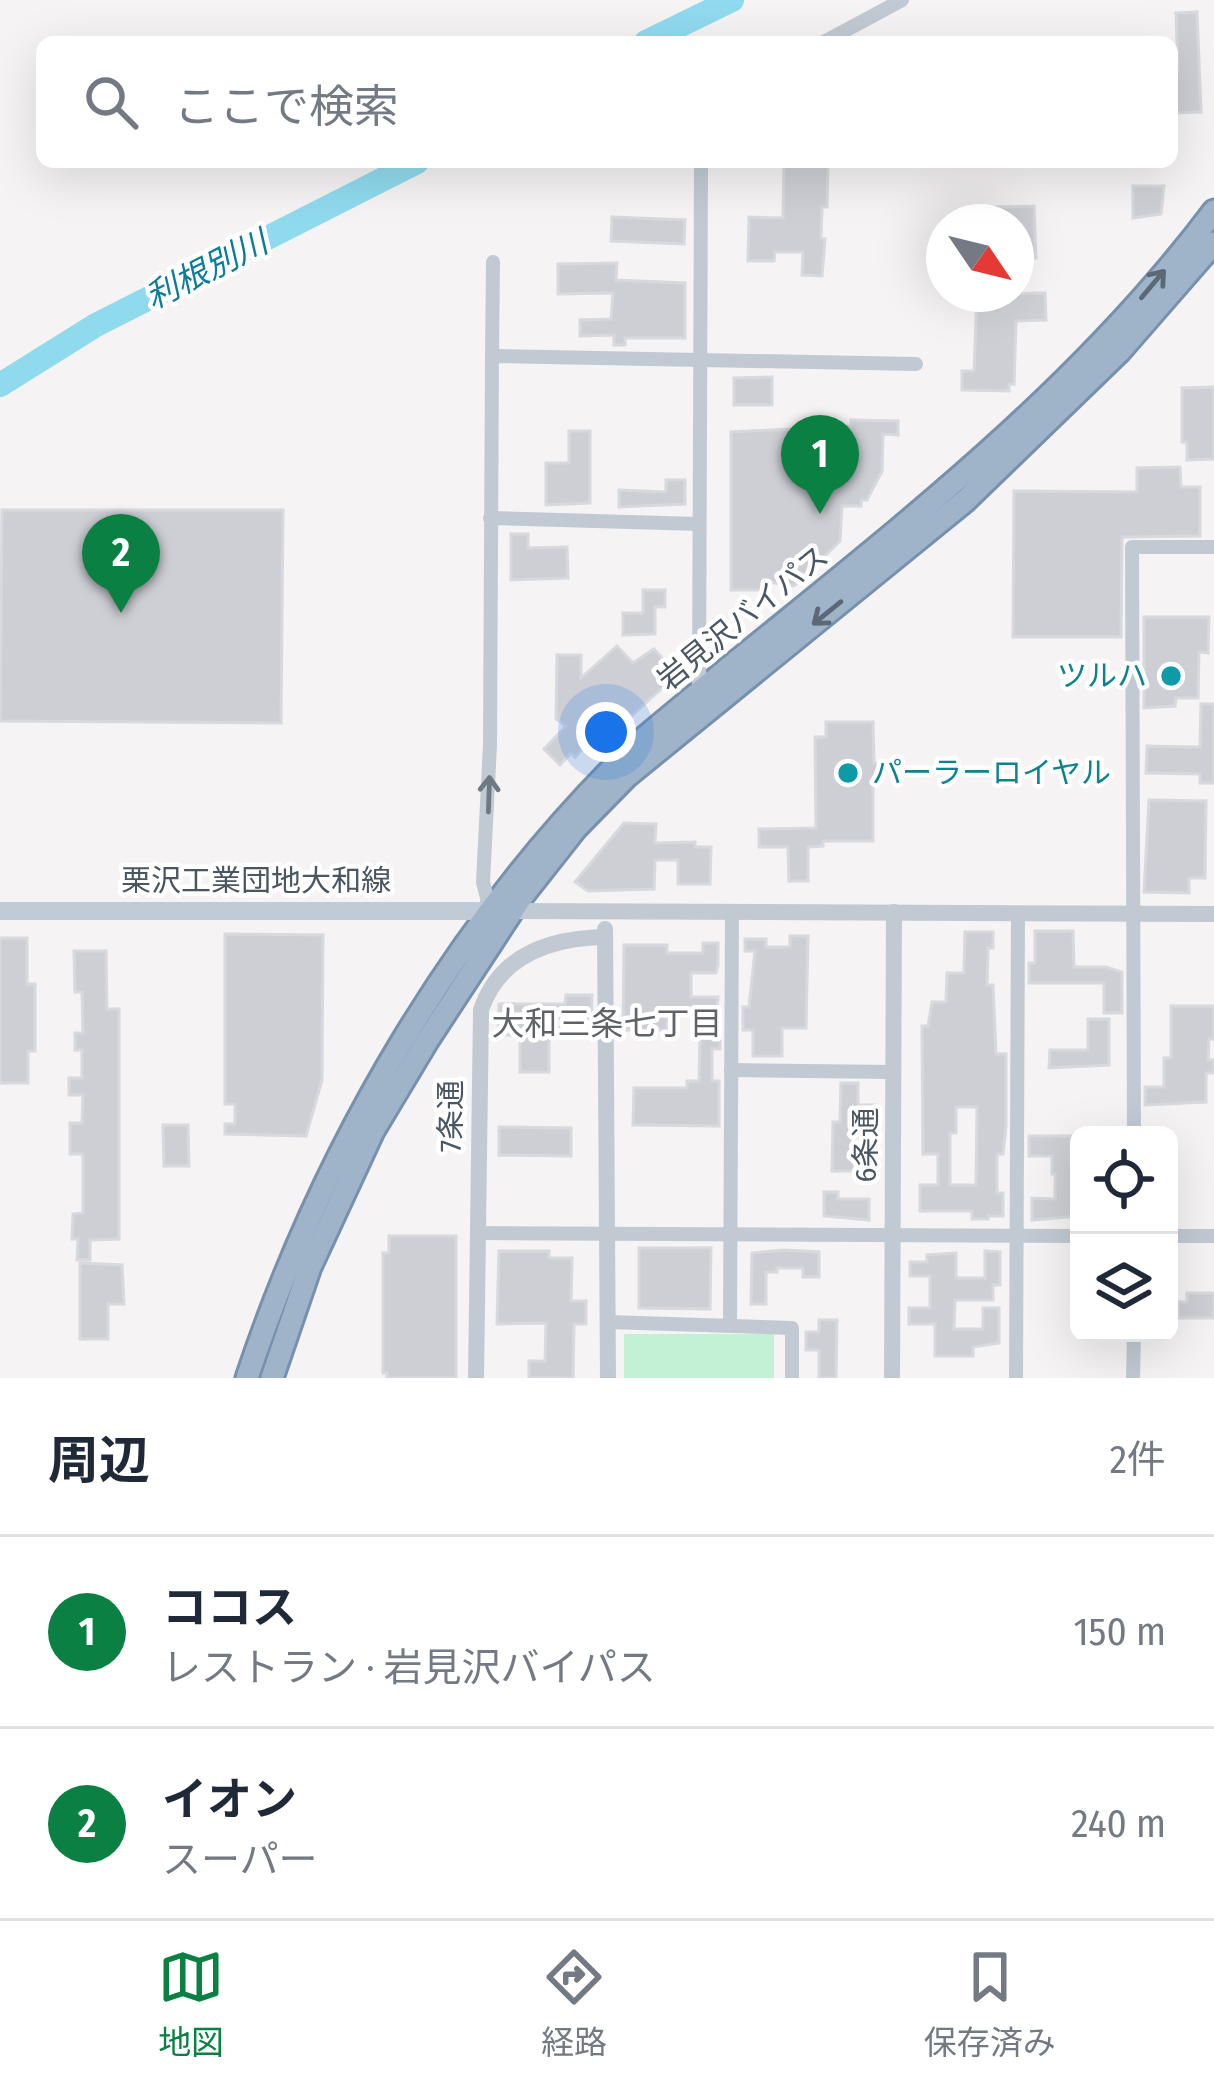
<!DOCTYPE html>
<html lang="ja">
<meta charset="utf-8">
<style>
:root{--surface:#fff;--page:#f2f2f3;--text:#1f2937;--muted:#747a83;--line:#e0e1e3;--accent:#0b8043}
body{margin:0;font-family:"Fira Sans Condensed","Noto Sans JP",sans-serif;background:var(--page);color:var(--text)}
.controls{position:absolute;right:36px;bottom:36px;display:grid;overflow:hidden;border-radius:18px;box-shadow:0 12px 48px #0002}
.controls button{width:108px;height:108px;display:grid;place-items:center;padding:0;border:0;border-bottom:3px solid var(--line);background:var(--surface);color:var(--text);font:60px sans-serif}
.compass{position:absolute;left:926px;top:204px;width:108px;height:108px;border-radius:50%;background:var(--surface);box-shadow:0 12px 48px #0002;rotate:125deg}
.you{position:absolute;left:606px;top:732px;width:42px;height:42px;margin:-30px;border:9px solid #fff;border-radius:50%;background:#1a73e8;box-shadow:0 0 0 18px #1a73e833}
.badge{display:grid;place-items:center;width:78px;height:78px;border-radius:50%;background:var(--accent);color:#fff;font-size:39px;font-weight:700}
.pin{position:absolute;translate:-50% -99px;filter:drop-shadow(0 3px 6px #0008)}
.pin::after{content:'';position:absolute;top:63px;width:42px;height:36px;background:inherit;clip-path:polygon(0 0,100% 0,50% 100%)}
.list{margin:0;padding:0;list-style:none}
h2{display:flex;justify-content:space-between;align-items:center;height:156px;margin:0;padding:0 48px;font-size:51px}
h2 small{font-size:39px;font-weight:400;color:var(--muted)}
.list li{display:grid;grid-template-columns:78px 1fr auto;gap:36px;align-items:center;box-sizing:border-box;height:192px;padding:0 48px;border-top:3px solid var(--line)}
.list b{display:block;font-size:45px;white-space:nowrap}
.list p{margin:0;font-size:39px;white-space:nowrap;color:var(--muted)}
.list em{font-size:39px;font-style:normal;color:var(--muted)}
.icon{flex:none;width:66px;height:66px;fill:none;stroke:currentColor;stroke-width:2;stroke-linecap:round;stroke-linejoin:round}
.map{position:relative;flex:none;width:1214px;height:1378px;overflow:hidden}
.search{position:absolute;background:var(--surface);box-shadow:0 12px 48px #0002;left:36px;right:36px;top:36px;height:132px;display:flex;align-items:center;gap:30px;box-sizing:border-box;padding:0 42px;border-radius:18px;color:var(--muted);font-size:45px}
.sheet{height:540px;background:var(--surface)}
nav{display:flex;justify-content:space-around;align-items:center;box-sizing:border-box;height:168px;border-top:3px solid var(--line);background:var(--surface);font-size:33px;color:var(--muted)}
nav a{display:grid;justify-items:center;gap:6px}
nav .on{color:var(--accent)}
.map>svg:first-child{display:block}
.green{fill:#c3f1d5}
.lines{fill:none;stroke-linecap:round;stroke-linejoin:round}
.river{stroke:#90daee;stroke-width:24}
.building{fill:#cdcfd5;stroke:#d7d9de;stroke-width:3;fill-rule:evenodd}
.trunk-casing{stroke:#7690ad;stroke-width:27}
.minor{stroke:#c1cad2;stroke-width:14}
.tertiary{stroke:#c1cad2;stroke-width:16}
.secondary{stroke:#c1cbd6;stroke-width:18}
.trunk{stroke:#9fb4c9;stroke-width:21}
.oneway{stroke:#5b6976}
.oneway2{stroke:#6e7983}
.culture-dot{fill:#0f9aa8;stroke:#fff;stroke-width:4.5}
.labels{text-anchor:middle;stroke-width:9;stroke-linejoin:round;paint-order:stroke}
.street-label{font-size:30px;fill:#4a5661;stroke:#fff}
.culture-label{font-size:30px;fill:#0d838f;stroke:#fff;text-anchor:end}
.water-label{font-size:33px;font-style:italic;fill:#0c7c9b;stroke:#fff}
.neighbourhood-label{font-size:33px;fill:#5f6368;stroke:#fff}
</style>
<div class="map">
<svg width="1214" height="1378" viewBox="0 0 1214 1378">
<rect width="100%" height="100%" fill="#f5f3f3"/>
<rect class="green" x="624" y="1334" width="150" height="44"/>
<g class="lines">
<g class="river">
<polyline points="646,42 732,0"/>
<polyline points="0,385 96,325 417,162"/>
</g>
</g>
<g class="building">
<polygon points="1197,12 1201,112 1172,113 1172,70 1178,70 1176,13"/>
<polygon points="784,162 828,162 827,207 822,207 821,239 825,239 822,276 802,275 803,252 775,252 774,261 748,261 749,217 783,218"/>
<polygon points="1133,186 1164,186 1161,214 1133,218"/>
<polygon points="1034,206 1036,258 1016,259 1016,222 997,222 996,207"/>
<polygon points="612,217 685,220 684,244 611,241"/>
<polygon points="617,263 616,280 685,283 685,338 625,338 625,345 614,345 614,335 580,336 580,320 611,319 613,293 558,294 558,264"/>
<polygon points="1045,293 1046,320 1016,321 1014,384 1009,384 1009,391 962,390 962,371 974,371 977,294"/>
<polygon points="772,377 772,405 734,405 734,378"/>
<polygon points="1214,387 1214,459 1187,460 1187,442 1182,442 1182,388"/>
<polygon points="851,420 898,421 898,435 883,434 882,471 867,500 861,500 861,506 842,506 840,541 794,586 767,582 767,590 731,590 731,432 851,426"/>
<polygon points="569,431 590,431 590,503 546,505 546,463 569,463"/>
<polygon points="1180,467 1181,487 1200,487 1200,536 1122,537 1121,637 1013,637 1014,491 1137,492 1137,468"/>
<polygon points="666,480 685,480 685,504 619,507 619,490 666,492"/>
<polygon points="2,510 283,510 281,723 0,721"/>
<polygon points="511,534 528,534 528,548 567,547 568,578 511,580"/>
<polygon points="643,590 665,590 665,607 655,607 655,634 623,635 623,613 643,613"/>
<polygon points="1144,617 1209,617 1208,653 1199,652 1198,698 1176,698 1175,706 1144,708"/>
<polygon points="617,646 633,663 654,649 677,675 621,725 614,716 575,757 571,753 560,765 544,749 566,726 556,719 557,655 581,655 581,678"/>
<polygon points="1201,704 1214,704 1214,783 1200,783 1200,774 1146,773 1147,746 1200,747"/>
<polygon points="826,722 873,722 874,763 880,763 880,783 873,783 873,841 823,841 823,846 808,847 808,881 789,881 788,847 759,847 759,829 816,828 815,737 826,737"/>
<polygon points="1149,800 1206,801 1205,878 1189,878 1189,893 1144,892"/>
<polygon points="624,823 656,824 655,843 695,842 695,847 711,847 710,884 678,884 678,860 655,860 654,889 588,891 575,882"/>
<polygon points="1035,931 1073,931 1074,967 1106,967 1122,972 1122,1013 1104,1013 1104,983 1029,983 1029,963 1035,963"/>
<path d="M 965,932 L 993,932 L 993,948 L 988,948 L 987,985 L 993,985 L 996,1054 L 1006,1054 L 1006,1125 L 1003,1154 L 997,1154 L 997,1193 L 1003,1193 L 1003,1216 L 988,1216 L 988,1219 L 972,1219 L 972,1211 L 920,1211 L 920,1185 L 938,1185 L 938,1154 L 923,1154 L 922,1026 L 928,1026 L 932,1002 L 946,1002 L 947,973 L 964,973 ZM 956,1107 L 977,1107 L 976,1185 L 950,1185 L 950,1133 L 956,1133 Z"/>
<polygon points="225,934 323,935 322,1080 306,1136 225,1134 225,1124 235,1124 235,1104 225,1104"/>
<polygon points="790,936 808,936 806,1028 782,1028 782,1056 753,1056 753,1030 743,1030 743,1007 749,1007 755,951 745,951 745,939 766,939 766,947 790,947"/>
<polygon points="0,938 27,938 27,984 35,984 35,1051 28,1051 28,1083 0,1083"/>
<polygon points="703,943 718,943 718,965 716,973 691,973 691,997 718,997 717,1009 667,1009 667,1030 623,1030 624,945 667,945 667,953 703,953"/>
<polygon points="74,951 106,951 107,1009 119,1009 119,1239 90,1240 90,1260 77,1260 78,1239 72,1239 73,1214 83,1213 83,1154 70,1154 70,1123 82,1123 83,1095 69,1095 69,1078 82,1078 82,1050 75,1050 75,1033 83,1033 82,992 75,992"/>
<polygon points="566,995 592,995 591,1025 561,1025 561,1036 549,1036 549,1072 520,1072 520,1035 498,1035 499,1004 565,1004"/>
<polygon points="1171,1006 1214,1006 1214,1039 1209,1039 1208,1060 1214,1060 1214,1073 1206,1073 1206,1102 1145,1105 1145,1087 1164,1087 1164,1058 1171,1058"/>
<polygon points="1088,1019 1109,1019 1109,1065 1049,1068 1050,1050 1088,1050"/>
<polygon points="700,1036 720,1036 720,1049 712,1049 712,1081 719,1081 719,1126 633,1125 634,1088 687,1088 687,1081 699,1081"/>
<polygon points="841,1083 858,1083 858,1105 876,1105 877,1133 855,1133 855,1171 832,1171 833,1122 840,1122"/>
<polygon points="163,1125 188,1125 189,1166 164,1166"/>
<polygon points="499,1127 571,1128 571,1156 499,1155"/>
<polygon points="1029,1136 1072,1136 1071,1162 1079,1162 1079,1216 1032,1220 1032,1198 1055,1199 1055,1174 1052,1174 1052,1156 1029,1156"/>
<polygon points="824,1192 838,1192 838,1199 869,1199 869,1220 824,1216"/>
<polygon points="389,1236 456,1236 456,1378 387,1378 387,1373 383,1373 383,1253 389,1253"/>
<polygon points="639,1248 711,1248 710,1309 639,1308"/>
<polygon points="784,1250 819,1252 819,1277 803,1277 803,1268 777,1268 777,1272 766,1272 766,1304 751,1304 752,1253"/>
<polygon points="499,1251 549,1251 549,1258 572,1258 571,1301 586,1301 586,1324 574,1324 573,1378 529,1378 529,1361 545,1361 546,1323 497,1324"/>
<polygon points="985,1251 1000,1252 1000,1285 993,1285 993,1300 955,1300 954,1329 983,1329 983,1308 999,1308 999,1343 973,1347 973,1356 935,1356 935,1324 909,1324 909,1308 930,1308 930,1276 910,1276 910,1262 927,1262 927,1255 956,1253 956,1278 985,1278"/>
<polygon points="80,1263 122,1265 124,1304 108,1304 108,1339 80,1339"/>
<polygon points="1187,1293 1214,1293 1214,1318 1178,1318 1178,1302 1187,1302"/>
<polygon points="819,1320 837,1320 836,1378 819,1378 819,1350 806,1350 806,1332 819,1332"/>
</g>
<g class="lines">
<g class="trunk-casing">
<g id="trunk">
<path d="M 247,1378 C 325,1144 459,916 636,745 C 836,575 1055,423 1214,211"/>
<polyline points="272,1378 310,1267 373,1131 427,1041 520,899 576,828 627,776 965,501 1120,351 1214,243"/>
</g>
</g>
<g class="minor">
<polyline points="824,42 902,0"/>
<polyline points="492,356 493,262"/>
<polyline points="490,518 699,524"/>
<polyline points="699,691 701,162"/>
<polyline points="490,910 483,882 490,745 492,356 916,364"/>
<polyline points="731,1070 893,1072"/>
<polyline points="1134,1135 1132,547 1214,547"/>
<polyline points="477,1233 1079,1236"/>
<polyline points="1169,1236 1214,1236"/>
<polyline points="608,1322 792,1328 792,1378"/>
<polyline points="730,1324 732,911"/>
<polyline points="1016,1378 1018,913"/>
<polyline points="1133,1378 1134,1333"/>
</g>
<g class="tertiary">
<polyline points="512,911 1214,914"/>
<polyline points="605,929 608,1378"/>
<path d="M 476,1378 L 481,1010 C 500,954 551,938 605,937"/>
<polyline points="892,1378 894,912"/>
</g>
<polyline class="secondary" points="0,911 499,911"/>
<use href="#trunk" class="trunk"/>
</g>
<defs><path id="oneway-shaft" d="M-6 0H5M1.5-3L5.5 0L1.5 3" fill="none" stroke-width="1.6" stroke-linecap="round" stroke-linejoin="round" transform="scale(3)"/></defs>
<g class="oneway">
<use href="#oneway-shaft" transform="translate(1153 284) rotate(-50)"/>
<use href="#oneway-shaft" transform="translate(827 613) rotate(141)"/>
</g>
<use class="oneway2" href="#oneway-shaft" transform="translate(489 794) rotate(-88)"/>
<g class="culture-dot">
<circle cx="1171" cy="676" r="12"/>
<circle cx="848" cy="773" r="12"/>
</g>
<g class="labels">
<g class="street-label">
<text transform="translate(743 618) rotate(-39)" y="10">岩見沢バイパス</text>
<text x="256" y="891">栗沢工業団地大和線</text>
<text transform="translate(451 1116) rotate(-90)" y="10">7条通</text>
<text transform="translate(866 1145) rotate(-90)" y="10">6条通</text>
</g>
<g class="culture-label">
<text x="1147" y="686">ツルハ</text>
<text x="872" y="783" text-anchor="start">パーラーロイヤル</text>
</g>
<g class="water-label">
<text transform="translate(206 269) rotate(-27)" y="12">利根別川</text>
</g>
<g class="neighbourhood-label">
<text x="607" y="1035">大和三条七丁目</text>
</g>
</g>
</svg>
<div class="controls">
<button><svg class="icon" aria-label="locate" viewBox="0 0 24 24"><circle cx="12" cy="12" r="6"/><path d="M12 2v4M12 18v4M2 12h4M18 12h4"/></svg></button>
<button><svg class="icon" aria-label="layers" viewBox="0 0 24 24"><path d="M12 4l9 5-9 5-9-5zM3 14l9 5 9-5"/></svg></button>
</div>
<svg class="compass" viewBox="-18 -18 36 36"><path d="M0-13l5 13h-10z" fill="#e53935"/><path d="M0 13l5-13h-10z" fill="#747a83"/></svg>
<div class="you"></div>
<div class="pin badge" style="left:820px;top:514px">1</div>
<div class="pin badge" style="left:121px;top:613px">2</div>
<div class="search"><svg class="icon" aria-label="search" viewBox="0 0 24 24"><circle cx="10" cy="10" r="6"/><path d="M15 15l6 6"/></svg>ここで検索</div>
</div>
<section class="sheet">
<h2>周辺<small>2件</small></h2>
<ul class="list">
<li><span class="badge">1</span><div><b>ココス</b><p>レストラン · 岩見沢バイパス</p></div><em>150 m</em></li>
<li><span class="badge">2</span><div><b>イオン</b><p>スーパー</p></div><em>240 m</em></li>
</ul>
</section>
<nav>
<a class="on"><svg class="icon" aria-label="map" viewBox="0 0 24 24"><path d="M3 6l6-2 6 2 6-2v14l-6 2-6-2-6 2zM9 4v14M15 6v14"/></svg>地図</a>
<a><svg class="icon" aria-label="directions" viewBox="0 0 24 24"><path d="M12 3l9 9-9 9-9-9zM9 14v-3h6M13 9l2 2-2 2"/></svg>経路</a>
<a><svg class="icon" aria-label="saved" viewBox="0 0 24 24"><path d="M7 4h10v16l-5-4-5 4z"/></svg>保存済み</a>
</nav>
